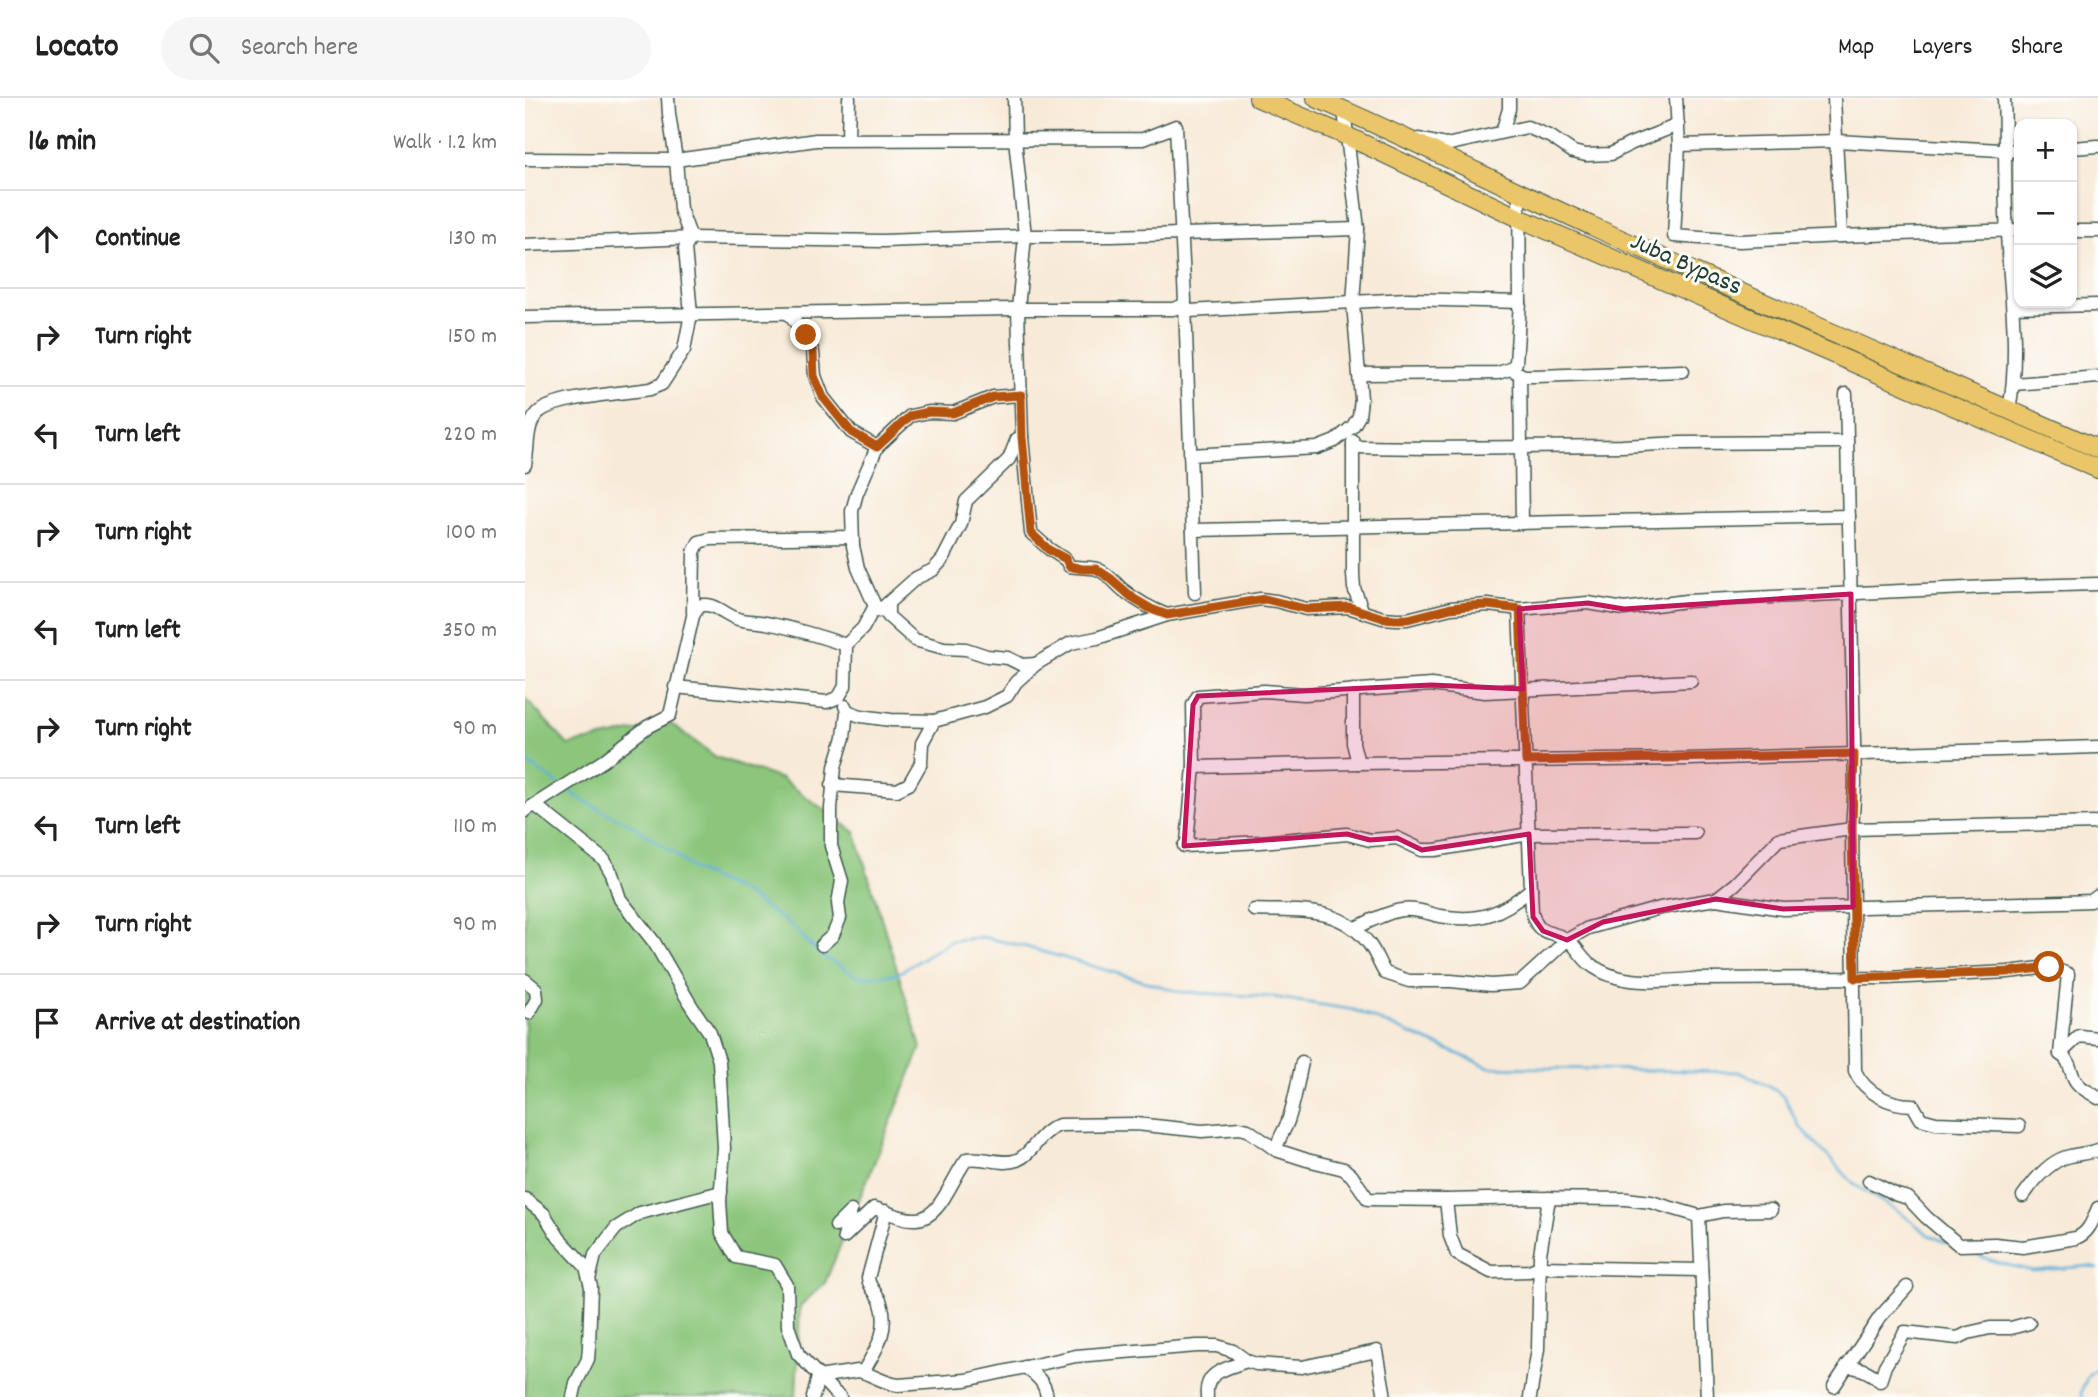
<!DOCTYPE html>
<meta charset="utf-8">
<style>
:root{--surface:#fff;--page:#f6f6f6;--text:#222;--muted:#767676;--line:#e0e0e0}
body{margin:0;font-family:Dekko,sans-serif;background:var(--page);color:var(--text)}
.controls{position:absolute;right:21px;top:21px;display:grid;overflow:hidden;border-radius:14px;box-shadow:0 2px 5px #0004}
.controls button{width:63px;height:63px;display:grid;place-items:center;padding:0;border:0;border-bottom:2px solid var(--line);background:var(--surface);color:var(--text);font:35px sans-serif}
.stop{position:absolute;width:21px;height:21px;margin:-16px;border:5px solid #b45309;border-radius:50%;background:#fff}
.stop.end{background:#b45309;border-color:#fff;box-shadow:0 2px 7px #0008}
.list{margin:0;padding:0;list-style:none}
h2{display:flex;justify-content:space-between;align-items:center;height:91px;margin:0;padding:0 28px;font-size:30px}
h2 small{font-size:23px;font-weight:400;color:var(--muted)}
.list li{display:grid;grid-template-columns:46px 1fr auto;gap:21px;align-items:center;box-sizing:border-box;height:98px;padding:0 28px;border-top:2px solid var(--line)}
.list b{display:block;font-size:26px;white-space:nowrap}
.list em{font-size:23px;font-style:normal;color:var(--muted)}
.icon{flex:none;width:38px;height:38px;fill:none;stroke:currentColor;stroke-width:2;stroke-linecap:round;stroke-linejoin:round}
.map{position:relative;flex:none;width:1573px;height:1299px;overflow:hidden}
header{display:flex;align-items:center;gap:42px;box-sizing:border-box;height:98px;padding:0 35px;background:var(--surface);border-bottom:2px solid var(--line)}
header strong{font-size:33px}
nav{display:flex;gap:38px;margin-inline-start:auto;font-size:24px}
.search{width:490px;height:63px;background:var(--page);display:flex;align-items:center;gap:18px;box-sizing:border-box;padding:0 24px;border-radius:38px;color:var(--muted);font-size:26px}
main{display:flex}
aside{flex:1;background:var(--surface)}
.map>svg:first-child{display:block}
.green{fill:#8bc67b;stroke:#558258;stroke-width:2}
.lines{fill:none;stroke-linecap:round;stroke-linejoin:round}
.stream{stroke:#5fb0da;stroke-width:2.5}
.minor-casing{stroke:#40574d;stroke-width:15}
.primary-casing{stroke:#40574d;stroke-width:20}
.minor{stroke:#fff;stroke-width:12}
.primary{stroke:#ebc669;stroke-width:18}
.route{stroke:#b45309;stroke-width:9}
.marked{fill:#c2185b;fill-opacity:0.2;stroke:#c2185b;stroke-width:5;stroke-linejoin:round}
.labels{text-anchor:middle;stroke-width:6;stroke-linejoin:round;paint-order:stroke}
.street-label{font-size:26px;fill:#1f3d34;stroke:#fdfcf7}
</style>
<header>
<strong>Locato</strong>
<div class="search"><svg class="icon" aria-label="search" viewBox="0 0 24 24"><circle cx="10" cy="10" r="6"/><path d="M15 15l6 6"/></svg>Search here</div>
<nav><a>Map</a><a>Layers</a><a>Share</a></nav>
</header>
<main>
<aside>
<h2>16 min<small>Walk · 1.2 km</small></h2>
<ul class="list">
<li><svg class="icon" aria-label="ahead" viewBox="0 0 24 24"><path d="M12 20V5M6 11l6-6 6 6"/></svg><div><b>Continue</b></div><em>130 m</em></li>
<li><svg class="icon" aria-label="right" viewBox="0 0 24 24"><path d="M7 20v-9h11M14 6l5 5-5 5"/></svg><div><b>Turn right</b></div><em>150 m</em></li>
<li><svg class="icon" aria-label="left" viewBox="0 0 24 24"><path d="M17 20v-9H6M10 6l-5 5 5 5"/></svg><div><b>Turn left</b></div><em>220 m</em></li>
<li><svg class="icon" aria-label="right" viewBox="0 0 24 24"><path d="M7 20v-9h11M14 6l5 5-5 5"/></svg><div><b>Turn right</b></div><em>100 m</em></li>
<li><svg class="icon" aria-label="left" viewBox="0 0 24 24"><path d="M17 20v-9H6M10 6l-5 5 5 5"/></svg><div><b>Turn left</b></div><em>350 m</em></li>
<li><svg class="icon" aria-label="right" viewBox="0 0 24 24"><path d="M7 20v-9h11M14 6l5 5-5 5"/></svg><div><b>Turn right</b></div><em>90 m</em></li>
<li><svg class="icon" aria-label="left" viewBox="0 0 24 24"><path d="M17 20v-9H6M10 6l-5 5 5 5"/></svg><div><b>Turn left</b></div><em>110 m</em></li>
<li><svg class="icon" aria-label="right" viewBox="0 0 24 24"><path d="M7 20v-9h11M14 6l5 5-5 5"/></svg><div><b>Turn right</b></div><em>90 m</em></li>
<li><svg class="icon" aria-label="arrive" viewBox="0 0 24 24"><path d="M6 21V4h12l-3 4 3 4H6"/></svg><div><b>Arrive at destination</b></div></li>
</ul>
</aside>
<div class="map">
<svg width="1573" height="1299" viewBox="0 0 1573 1299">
<rect width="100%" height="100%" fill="#fdfcf7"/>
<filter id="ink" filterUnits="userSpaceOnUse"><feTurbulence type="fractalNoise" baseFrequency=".0143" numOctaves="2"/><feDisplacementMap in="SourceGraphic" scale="14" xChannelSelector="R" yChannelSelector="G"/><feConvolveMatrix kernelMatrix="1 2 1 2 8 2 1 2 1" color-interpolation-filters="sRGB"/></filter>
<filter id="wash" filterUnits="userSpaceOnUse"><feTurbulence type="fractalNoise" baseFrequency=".00686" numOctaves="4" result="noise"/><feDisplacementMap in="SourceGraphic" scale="28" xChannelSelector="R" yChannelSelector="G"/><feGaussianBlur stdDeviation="1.57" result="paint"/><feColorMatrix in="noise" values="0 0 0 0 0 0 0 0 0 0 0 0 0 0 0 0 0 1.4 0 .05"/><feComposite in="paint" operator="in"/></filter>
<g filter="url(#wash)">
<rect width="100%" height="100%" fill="#f8ead8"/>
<polygon class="green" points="0,600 43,647 146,626 191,659 256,681 330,734 396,950 300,1185 275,1208 271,1299 0,1299"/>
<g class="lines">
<g class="stream">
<polyline points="0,663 35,687"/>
<polyline points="40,691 72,710 107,727 149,755 167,771 219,795 264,826 297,858 334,879 372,876 425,843 457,839 498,848 656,894 747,899 829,912 964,969 1214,974 1245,988 1260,1000 1274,1028 1330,1087 1377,1116 1404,1137 1423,1145"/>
<polyline points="1438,1152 1474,1165 1508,1173 1564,1168 1573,1170"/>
<polyline points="1557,1299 1556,1295 1563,1277 1573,1269"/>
</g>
</g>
</g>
<g filter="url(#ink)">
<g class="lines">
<g class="minor-casing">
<g id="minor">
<path d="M 489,0 L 490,41 L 500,138 L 493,211 L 497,339 L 506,435 L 524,451 L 541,462 L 544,468 C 553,470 566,469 572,471 C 583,475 590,485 598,492 C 612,503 626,511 642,517"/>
<polyline points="1151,0 1154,47 1149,138 1215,143 1316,138 1309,0"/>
<path d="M 1479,0 C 1481,45 1479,90 1482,135 C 1485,193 1495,254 1484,312"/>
<polyline points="977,34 984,11 984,0"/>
<polyline points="323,41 324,0"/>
<polyline points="894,41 921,47 1002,29 1026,39 1048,54 1061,57 1086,56 1105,46 1153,27"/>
<polyline points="1154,47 1312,43 1494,53"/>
<polyline points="1547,50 1573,48"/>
<polyline points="0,61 151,62 291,42 618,41 651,28 660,203 657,208 648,211 487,211 0,219"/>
<polyline points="1547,133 1573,133"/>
<polyline points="1316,138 1494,132"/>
<polyline points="0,147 166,140 358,143 500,138 586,138 833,131"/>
<polyline points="660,206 670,495"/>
<polyline points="1488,209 1573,207"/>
<polyline points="664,213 882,201 995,204"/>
<polyline points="264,216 280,237 288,254 290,278 298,299 326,334 352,349"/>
<polyline points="985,271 999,278 1011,278 1158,273"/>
<polyline points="835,276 973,275 985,271 991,265 995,204 994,95"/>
<polyline points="995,276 997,425"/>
<polyline points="1489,286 1573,279"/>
<polyline points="496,297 468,299 428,315 404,314 385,318 352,349 332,395 327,413 328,448 333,470 350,508 354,513 391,480 408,472 418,461 436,426 441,403 484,361 492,341 497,339"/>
<polyline points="828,343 828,476 829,490 837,512"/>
<polyline points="828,349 906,350 1097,348 1156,345 1322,344"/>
<polyline points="665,357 792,350 810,343 828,328 834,318 836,301 828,205 833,131 819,12"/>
<path d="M 0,367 C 4,350 0,328 13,315 C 28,299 102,295 125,291 L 137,286 L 159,252 L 166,216 L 160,150 L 166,140 L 155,111 L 151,62 L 144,16 L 143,0"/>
<polyline points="668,432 1324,418"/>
<polyline points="363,505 363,518 390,542 419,550 441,551 462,558 483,560 497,567 511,566"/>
<path d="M 994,511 L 1007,814 C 1013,840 1025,831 1043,842 C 1051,848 1057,860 1065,866 C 1093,888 1134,884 1167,881"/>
<polyline points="168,514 169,454 174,444 185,441 327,439"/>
<polyline points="1166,583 960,594 906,587 779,596 739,593 673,598 668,607 669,669 662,744 659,748 736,744 822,736 845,742 872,740 897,752 910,752 1004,736 1170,735"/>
<polyline points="150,589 302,604 314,599 320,588 321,547 338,530 350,508"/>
<polyline points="828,592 828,645 833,665 1164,661 1573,649"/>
<polyline points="322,613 336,618 366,622 409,623 460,609 482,598 491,584 511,566 546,545 572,540 642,517 735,501 751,503 781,511 823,509 858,520 871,521 882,521 926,510 963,507 994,511 1063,505 1099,511 1161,503 1463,489 1573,486"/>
<polyline points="669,669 833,665"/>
<polyline points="307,687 372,692 384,686 396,665 397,645 409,623"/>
<polyline points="10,707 79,762 87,776 95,801 129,844 167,909 185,935 194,963 199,1050 195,1103 197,1135 211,1159 250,1167 262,1187 263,1228 273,1256 308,1293 315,1299"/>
<path d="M 0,713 L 78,663 L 122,629 L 145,617 L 168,518 L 173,508 C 189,503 198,516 213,521 C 224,524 235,523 246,526 C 271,531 297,539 321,547"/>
<polyline points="1191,801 1258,811 1540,804 1566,803 1573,798"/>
<path d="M 729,812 C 773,814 815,807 844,846 C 851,855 854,866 860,875 L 884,883 L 926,883 L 966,887 L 995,885 L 1042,842 L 1063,830 L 1135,810 L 1191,801 L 1210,786 L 1254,741 L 1327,731 L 1330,686 L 1321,296"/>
<path d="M 830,830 C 844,824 861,814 877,812 C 890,810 902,815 915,818 C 954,825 977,816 1006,791"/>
<polyline points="297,847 308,837 315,820 313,805 317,783 306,748 306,710 310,669 319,639 322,613 320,608"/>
<path d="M 1173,881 L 1362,880 L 1483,874 L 1524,869 L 1543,876 L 1535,956 C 1548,964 1544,977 1553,986 C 1558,992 1567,995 1573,1000"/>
<polyline points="0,882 11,891 12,901 4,915"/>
<polyline points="1535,956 1554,938 1573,940"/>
<path d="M 1494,1028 L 1411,1025 L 1396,1021 L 1388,1007 C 1364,1007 1340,995 1330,973 L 1327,731 L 1573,725"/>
<path d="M 751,1052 C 754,1038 760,1033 764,1020 C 770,1002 773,983 777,964"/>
<path d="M 1344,1083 L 1372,1097 L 1383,1100 L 1401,1119 L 1434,1147 L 1470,1146 L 1498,1149 L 1551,1140 C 1564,1135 1568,1122 1573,1110"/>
<path d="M 1498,1098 C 1509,1082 1525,1062 1545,1058 C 1554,1056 1564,1055 1573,1052"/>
<polyline points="0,1101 19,1116 34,1140 61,1169 66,1189 64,1248 63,1261 51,1285 48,1299"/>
<polyline points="921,1102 1004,1100 1101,1101 1126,1104 1174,1118 1198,1113 1246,1112"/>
<polyline points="1174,1118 1182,1299"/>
<path d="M 311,1128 L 326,1113 L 319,1139 L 349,1110 C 362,1114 378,1122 391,1121 C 416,1121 428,1077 442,1061 C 459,1058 476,1068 492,1062 C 508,1056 513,1035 534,1027 L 611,1026 L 677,1033 L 715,1030 L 723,1032 L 751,1052 L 782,1062 L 819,1071 L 827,1078 L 843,1101 L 921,1102 L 925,1138 L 932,1156 L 966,1174 L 1004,1173 L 1014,1169 L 1176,1172"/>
<polyline points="65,1178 70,1157 91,1130 115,1115 196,1094"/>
<path d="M 1321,1268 C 1336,1270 1344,1273 1355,1283 L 1360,1268 L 1380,1234 L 1433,1240 L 1443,1235 L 1465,1230 L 1486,1230 L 1504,1225"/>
<path d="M 500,1269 C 512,1278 520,1284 522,1299"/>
<path d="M 338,1274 C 351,1252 365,1232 356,1205 C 353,1195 344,1191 343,1180 L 361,1113"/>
<polyline points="1309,1288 1355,1219 1382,1189"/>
<path d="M 288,1299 L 293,1279 L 333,1273 C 347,1276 358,1285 373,1287 L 441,1282 L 551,1258 L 672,1248 L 692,1248 L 708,1253 L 722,1263 L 731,1266 L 777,1269 L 852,1253 L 860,1299"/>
<path d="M 682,1299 C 679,1273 701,1271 722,1263"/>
<polyline points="1005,1299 1013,1251 1015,1156 1024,1100"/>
</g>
</g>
<g class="primary-casing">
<g id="primary">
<polyline points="733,0 822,38 994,120 1573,371"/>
<path d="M 791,0 C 885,40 976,87 1069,129 C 1237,205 1405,277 1573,351"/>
</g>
</g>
<use href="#minor" class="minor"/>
<use href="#primary" class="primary"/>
</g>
</g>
<g class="lines" filter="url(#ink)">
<polyline class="route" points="281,237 288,254 289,278 298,299 326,334 352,349 385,318 404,314 428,315 468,299 496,297 497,339 506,435 524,452 541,461 544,468 557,471 571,471 585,480 609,501 626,511 642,517 740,501 781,511 824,509 858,520 871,521 883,521 926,510 944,508 963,507 995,511 1001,663 1329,656 1327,731 1330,880 1483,874 1524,869"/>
</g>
<path class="marked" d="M 1326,496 L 1328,809 L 1258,811 L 1191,801 L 1078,824 L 1042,842 L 1018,833 L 1008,819 L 1004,736 L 897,752 L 872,740 L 845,742 L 822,736 L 659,748 L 668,607 L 673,598 L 906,587 L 998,591 L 994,511 L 1063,505 L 1099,511 Z"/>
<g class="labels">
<g class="street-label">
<text transform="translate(1162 164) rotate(24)" y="9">Juba Bypass</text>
</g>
</g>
</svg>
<div class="controls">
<button>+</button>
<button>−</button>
<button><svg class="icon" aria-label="layers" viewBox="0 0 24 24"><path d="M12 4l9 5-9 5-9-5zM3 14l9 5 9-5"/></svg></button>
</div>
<div class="stop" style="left:1524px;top:869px"></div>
<div class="stop end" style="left:281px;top:237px"></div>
</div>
</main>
